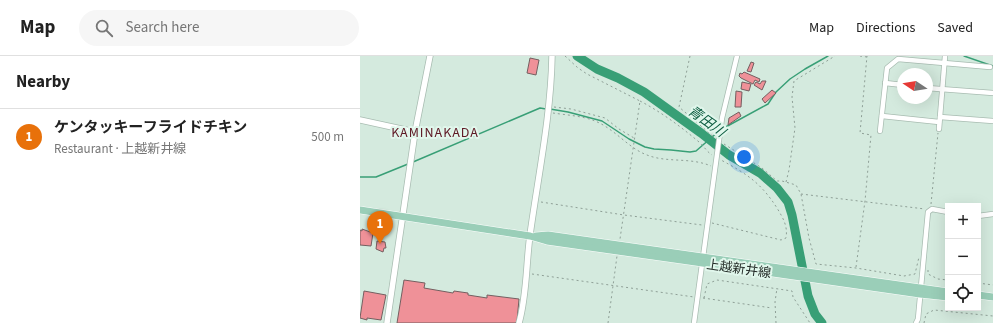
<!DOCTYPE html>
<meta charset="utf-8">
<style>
:root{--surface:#fff;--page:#f6f6f6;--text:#222;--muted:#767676;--line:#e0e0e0;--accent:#a20233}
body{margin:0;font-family:"Source Sans 3","Noto Sans JP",sans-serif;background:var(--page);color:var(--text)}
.controls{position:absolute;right:12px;bottom:12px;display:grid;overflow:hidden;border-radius:0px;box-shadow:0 4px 16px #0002}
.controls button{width:36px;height:36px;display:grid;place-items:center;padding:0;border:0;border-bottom:1px solid var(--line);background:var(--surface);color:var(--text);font:20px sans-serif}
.compass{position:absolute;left:537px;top:12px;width:36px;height:36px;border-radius:50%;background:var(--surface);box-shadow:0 4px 16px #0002;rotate:282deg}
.you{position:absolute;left:384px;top:101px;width:14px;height:14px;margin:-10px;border:3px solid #fff;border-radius:50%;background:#1a73e8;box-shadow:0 0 0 6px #1a73e833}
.badge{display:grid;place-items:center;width:26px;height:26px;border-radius:50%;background:var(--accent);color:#fff;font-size:13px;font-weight:700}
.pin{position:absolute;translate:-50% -33px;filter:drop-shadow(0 1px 2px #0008)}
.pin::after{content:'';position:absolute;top:21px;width:14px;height:12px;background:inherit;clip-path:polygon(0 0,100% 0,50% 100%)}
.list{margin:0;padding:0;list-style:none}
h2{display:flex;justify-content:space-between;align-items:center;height:52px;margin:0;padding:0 16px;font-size:17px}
h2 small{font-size:13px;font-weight:400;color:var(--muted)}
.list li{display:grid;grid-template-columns:26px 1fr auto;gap:12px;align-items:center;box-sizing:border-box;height:56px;padding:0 16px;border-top:1px solid var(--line)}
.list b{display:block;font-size:15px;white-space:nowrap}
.list p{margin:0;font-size:13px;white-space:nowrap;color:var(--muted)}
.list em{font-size:13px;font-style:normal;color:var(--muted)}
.icon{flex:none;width:22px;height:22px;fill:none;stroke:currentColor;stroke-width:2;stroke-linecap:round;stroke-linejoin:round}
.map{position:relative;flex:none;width:633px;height:267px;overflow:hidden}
header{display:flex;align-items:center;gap:24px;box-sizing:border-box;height:56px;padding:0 20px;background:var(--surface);border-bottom:1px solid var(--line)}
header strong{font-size:19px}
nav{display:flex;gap:22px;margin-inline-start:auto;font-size:14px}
.search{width:280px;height:36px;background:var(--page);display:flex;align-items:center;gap:10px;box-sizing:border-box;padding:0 14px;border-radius:22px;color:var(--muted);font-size:15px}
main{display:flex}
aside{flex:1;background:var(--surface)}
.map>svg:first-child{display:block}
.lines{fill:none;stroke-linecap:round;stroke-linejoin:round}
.stream{stroke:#389f76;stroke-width:1.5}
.river{stroke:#389f76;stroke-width:9}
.building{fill:#ef9198;stroke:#745f60}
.minor-casing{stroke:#a8bcb1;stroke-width:6}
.tertiary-casing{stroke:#a8bcb1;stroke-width:7}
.primary-casing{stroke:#fff;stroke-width:8}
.path{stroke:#8e9f96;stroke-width:1;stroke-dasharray:2 3;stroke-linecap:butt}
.minor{stroke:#fff;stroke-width:4.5}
.tertiary{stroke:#fff;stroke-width:5.5}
.primary{stroke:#9aceb8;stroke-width:7}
.labels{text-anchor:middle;stroke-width:4;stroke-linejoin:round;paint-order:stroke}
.street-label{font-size:13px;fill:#262e2a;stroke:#e1f7ec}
.water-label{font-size:14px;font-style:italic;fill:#0c5c40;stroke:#e1f7ec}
.neighbourhood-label{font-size:14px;letter-spacing:1px;fill:#5e1924;stroke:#e1f7ec}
</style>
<header>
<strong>Map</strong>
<div class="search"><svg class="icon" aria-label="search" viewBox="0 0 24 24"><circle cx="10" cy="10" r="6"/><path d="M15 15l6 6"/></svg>Search here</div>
<nav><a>Map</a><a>Directions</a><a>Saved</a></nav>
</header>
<main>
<aside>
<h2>Nearby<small></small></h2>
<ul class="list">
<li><span class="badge" style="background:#e8710a">1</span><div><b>ケンタッキーフライドチキン</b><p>Restaurant · 上越新井線</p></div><em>500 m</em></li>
</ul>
</aside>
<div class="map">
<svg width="633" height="267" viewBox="0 0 633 267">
<rect width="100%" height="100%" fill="#d4eade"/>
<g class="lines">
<g class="stream">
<polyline points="604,0 633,10"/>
<polyline points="190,53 208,56 242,65 269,83 285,91 294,93 311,94 330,96 336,95 359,75"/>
<polyline points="362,73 408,48 416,36 430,23 445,13 468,0"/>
<polyline points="53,106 180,52 186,53"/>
<polyline points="0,121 16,121 48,108"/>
</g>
<polyline class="river" points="217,0 237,13 258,22 284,36 341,77 369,99 400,117 417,132 428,146 432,159 448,240 455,258 462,267"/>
</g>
<g class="building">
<polygon points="170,2 179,4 176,19 167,17"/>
<polygon points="391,6 394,7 391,16 387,15"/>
<polygon points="384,16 400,23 399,26 395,24 393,28 381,22 379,20 380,17 382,18"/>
<polygon points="402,25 406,25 402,34 394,29 396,26 400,28"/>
<polygon points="382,26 391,28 389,35 381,33"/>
<polygon points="412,34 416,37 405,47 402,43"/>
<polygon points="376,35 382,36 381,51 375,51"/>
<polygon points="379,56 381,60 368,69 369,62"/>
<polygon points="2,173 13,177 11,190 0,189 0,174 2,175"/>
<polygon points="17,185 25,186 26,192 24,192 23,196 16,193"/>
<polygon points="44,224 65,227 64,232 93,237 94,235 108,237 108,239 127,242 127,239 159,243 157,265 155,267 37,267"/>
<polygon points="4,235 26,239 21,264 7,262 7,264 0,262"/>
</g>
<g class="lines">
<g class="minor-casing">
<g id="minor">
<polyline points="525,27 543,29"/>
<polyline points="567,32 633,37"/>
<polyline points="522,60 579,66"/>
<polyline points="580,61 633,65"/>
<polyline points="579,73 585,0"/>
<polyline points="520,75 527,12 538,3 630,11"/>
<polyline points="618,160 633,158"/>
<polyline points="334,267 362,62 377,0"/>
<polyline points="556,267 558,263 568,156 572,153 588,156"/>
</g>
</g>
<g class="tertiary-casing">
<g id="tertiary">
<polyline points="0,64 55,76"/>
<polyline points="27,267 55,76 70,0"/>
<path d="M 159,267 C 167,239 166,208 170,179 C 178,121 191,59 192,0"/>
</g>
</g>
<g class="primary-casing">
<g id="primary">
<polyline points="0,154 170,180 187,185 560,238 588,241"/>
<polyline points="176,180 188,179 588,236"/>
<polyline points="618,239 633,241"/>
</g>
</g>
<g class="path">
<polyline points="205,0 218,12 227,18 280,45 260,183"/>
<polyline points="330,0 319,51 355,82"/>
<polyline points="500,0 507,1"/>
<path d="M 280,45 C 301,56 320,70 339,86 C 344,90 346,95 352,99"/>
<polyline points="194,51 211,53 245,62 259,73 274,82"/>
<path d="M 193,57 C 206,59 223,60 235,65 C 255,73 268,92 287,99 C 307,107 330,101 351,110"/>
<polyline points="364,88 402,112 417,125 422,125 436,129 441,138 449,182 456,208 496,212 544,220 555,218 559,201"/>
<polyline points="426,126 429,114 435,72 432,41 434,25 475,0"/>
<polyline points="441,138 565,153"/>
<polyline points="181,146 264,159 342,169"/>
<polyline points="571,148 578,77"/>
<path d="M 352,167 L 421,184 L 426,182 C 428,170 423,162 417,152 C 401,127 387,118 361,104"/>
<polyline points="496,211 505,145 511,79 500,77 507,0"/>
<polyline points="568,214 568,218 578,223 588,224"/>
<polyline points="172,218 334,241"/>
<polyline points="618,227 633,229"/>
<polyline points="343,242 412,252"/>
<polyline points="344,242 347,228 357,224 432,235 433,241 450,267"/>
<polyline points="248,267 257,200"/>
<polyline points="416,267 415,246 417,232"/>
<polyline points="564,267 566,258 574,254 633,260"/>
</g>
<use href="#minor" class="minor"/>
<use href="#tertiary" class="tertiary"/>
<use href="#primary" class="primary"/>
</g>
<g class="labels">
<g class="street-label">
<text transform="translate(379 212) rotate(8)" y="5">上越新井線</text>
</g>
<g class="water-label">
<text transform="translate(347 65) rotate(36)" y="5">青田川</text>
</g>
<g class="neighbourhood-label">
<text x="75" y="81">KAMINAKADA</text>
</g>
</g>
</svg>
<div class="controls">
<button>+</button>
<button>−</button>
<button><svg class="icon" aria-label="locate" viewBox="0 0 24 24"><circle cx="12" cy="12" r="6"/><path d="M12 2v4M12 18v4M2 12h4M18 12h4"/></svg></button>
</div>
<svg class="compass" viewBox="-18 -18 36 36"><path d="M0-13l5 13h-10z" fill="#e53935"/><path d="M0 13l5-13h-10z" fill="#767676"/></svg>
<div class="you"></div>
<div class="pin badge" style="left:20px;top:188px;background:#e8710a">1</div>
</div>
</main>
